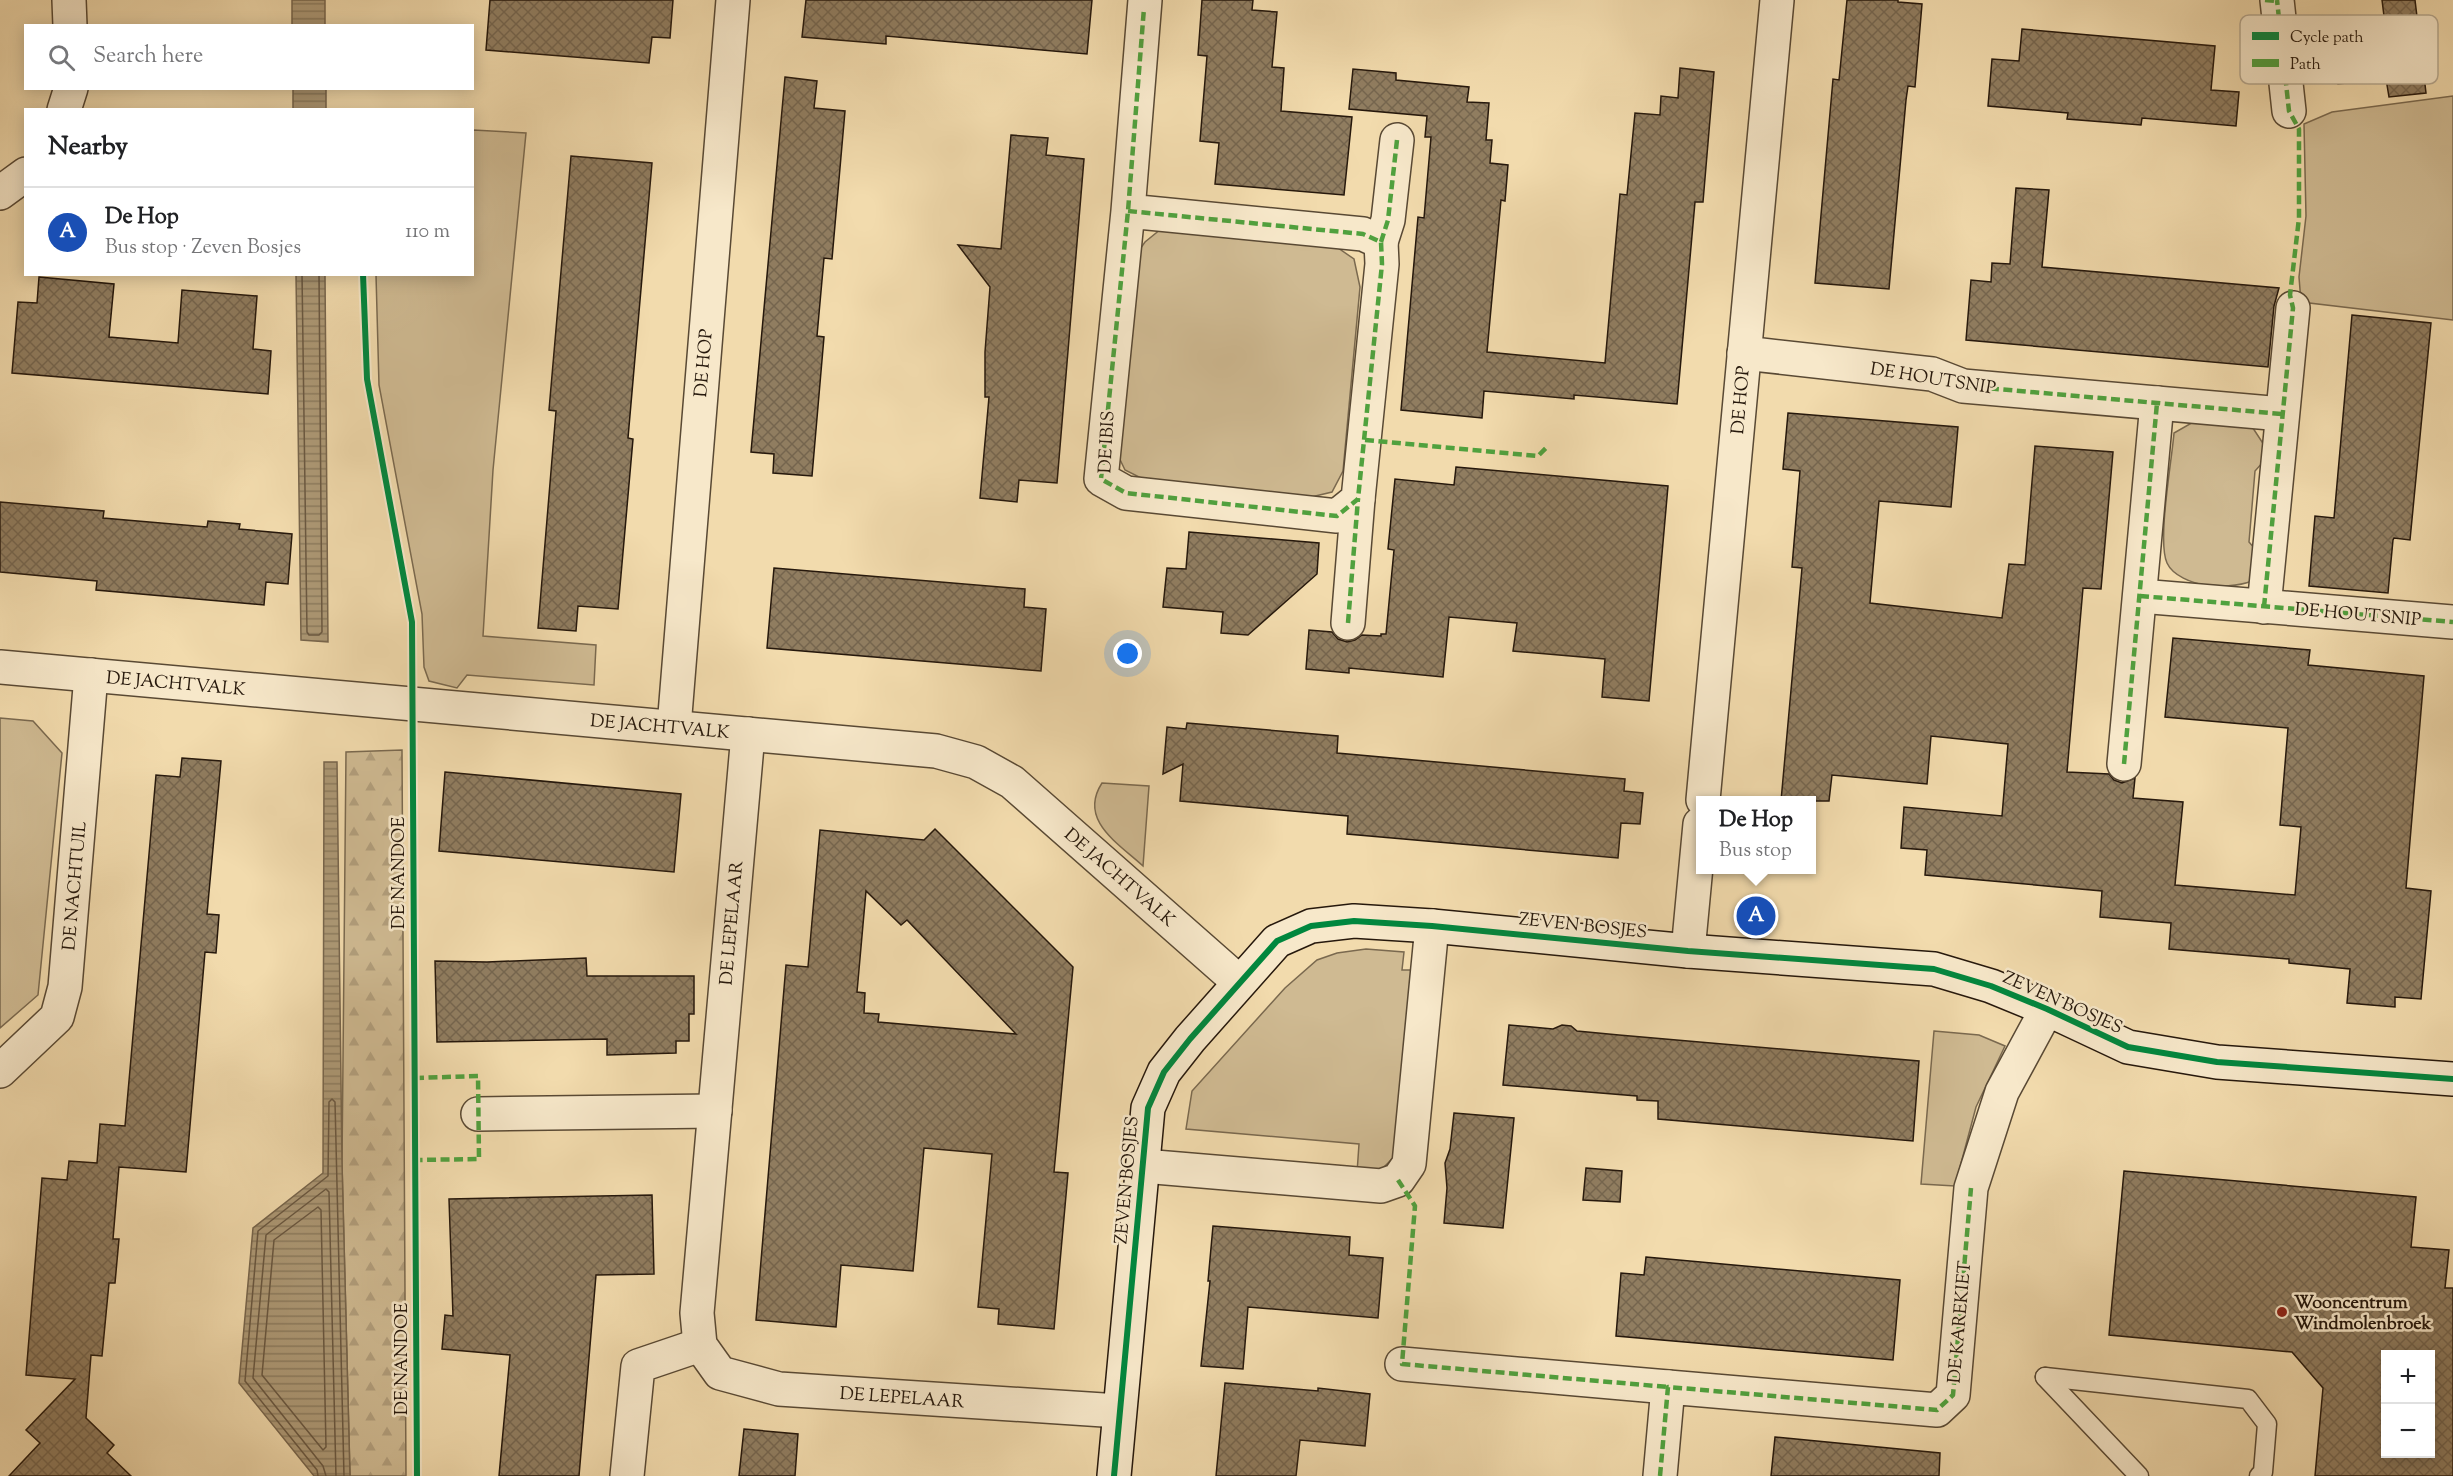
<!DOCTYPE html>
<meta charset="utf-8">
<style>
:root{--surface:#fff;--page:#f2f2f2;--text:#202124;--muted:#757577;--line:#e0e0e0;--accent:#8f2418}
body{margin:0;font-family:"Sorts Mill Goudy",serif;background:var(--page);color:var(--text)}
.controls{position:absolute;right:18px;bottom:18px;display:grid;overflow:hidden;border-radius:0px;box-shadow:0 3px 15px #0003}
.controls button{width:54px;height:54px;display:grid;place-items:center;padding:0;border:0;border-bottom:2px solid var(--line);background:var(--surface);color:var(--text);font:30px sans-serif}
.you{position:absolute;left:1128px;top:654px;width:21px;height:21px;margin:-15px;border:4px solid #fff;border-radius:50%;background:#1a73e8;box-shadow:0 0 0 9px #1a73e833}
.badge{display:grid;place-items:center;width:39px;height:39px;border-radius:50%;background:var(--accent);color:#fff;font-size:20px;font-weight:700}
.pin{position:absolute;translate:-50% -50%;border:3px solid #fff;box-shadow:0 2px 6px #0006}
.popup{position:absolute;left:1696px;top:796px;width:120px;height:78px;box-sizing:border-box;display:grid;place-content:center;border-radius:0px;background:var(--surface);filter:drop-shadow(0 2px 4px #0005);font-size:20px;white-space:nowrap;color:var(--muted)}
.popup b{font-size:22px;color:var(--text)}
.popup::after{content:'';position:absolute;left:50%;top:100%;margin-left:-12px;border:12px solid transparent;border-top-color:var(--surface)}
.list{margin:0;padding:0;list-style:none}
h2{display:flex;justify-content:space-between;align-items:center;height:78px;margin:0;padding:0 24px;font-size:26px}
h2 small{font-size:20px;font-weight:400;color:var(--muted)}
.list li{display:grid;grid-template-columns:39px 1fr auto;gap:18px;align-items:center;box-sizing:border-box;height:90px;padding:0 24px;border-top:2px solid var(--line)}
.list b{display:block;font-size:22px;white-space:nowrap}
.list p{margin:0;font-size:20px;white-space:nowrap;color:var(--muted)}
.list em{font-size:20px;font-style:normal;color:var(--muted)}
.icon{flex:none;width:33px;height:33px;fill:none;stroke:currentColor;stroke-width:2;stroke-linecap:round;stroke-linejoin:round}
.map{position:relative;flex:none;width:2453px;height:1476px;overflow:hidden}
.search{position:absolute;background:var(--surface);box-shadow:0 3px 15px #0003;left:24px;top:24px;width:450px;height:66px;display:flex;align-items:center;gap:15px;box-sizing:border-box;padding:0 21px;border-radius:0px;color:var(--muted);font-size:22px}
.panel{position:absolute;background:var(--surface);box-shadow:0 3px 15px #0003;left:24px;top:108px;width:450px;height:168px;border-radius:0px}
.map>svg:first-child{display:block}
.green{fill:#cfba92;stroke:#7a694f;stroke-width:1.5}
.forest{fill:url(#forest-firs);stroke:#7a694f;stroke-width:1.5}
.water{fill:url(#water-rules);stroke:#77654c;stroke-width:1.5}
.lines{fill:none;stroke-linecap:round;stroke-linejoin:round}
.shore{stroke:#6a5841;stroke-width:1.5}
.building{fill:url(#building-cross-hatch);stroke:#26180c;stroke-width:1.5;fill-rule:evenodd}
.lane-casing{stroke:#594934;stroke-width:21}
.street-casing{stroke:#594934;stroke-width:36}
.secondary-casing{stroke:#26180c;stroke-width:36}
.lane{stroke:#f7e8ca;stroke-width:18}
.street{stroke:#f7e8ca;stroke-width:33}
.secondary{stroke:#f7e8ca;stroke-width:33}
.quiet{stroke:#50a13e;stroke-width:4.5;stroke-dasharray:9 4.5;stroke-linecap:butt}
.cycleway-casing{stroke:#f7e8ca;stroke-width:10}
.cycleway{stroke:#00873e;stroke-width:6}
.poi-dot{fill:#8f2418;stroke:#f7e8ca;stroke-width:2}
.labels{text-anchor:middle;stroke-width:5;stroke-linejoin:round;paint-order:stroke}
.street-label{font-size:18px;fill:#26180c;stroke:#f7e8ca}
.poi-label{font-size:18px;font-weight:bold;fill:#26180c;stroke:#f7e8ca;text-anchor:start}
.key{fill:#f7e8ca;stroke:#b8aa91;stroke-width:1.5}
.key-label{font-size:16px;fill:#26180c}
</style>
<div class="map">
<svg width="2453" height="1476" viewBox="0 0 2453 1476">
<defs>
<pattern id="forest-firs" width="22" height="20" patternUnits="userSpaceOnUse" patternTransform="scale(1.5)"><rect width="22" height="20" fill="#cfba92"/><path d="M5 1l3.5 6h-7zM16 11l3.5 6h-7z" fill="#b29f7d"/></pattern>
<pattern id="water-rules" width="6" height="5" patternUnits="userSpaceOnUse" patternTransform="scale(1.5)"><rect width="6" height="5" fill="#ad9976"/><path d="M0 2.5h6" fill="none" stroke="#8d7c5f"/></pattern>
<pattern id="building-cross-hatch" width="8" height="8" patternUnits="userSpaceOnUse" patternTransform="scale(1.5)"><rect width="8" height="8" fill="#907d60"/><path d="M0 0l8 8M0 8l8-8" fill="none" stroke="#75654e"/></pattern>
</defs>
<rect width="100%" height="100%" fill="#f2dbad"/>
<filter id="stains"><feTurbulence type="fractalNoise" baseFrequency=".00333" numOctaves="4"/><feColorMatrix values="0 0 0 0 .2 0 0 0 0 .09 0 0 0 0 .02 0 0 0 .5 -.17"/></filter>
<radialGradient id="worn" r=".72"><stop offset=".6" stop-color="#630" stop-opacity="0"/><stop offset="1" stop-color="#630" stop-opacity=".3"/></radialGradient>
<g class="green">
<polygon points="2453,96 2453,320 2301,302 2299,277 2306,216 2304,124 2332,112"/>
<polygon points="473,130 526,133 493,470 483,636 596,645 594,685 467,675 457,688 429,681 424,667 422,614 379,385 376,275 472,274"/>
<polygon points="1161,229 1338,248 1354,259 1360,287 1343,471 1332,492 1307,498 1141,478 1125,470 1115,449 1133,259 1145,242"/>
<path d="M 2202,417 L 2249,422 L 2266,448 L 2264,461 L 2255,471 L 2249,542 L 2256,550 L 2252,581 C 2237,587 2220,586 2205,585 C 2192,583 2173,576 2167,563 C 2157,541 2172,460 2174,433 Z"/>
<polygon points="0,718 33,721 62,753 38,995 0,1028"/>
<path d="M 1102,783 L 1149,786 L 1143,866 C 1118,843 1078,820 1102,783 Z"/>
<polygon points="1366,949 1404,952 1402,970 1413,970 1393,1158 1379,1172 1357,1173 1359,1144 1186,1129 1192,1091 1285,988 1317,960 1337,953"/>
<polygon points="1934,1031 1979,1035 2005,1046 1976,1107 1955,1186 1921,1184"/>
</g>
<polygon class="forest" points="402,750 406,1476 350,1476 342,1163 346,752"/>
<g class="water">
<rect x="292" y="0" width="33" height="25"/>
<rect x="293" y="89" width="33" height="20"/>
<polygon points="296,275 325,275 328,642 301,640"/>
<polygon points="324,762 337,762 342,1163 350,1476 314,1476 239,1383 253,1228 323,1173"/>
</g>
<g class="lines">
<g class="shore">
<polyline points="302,274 307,632 309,635 319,635 322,632 319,274"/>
<polygon points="318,1207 321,1210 326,1447 323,1450 262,1375 274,1240"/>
<polyline points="318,1476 317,1470 245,1381 258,1231 328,1176 329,1102 332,1099 335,1102 344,1476"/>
<polyline points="326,1476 323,1466 253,1378 266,1235 326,1189 329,1192 336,1476"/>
</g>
</g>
<g class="building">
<polygon points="490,0 673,0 670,38 652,37 649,63 486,50"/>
<polygon points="806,0 1092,0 1087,54 886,36 886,44 802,37"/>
<polygon points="1202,0 1253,0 1252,10 1277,12 1272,67 1284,68 1281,111 1352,117 1344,195 1215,184 1219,143 1200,141 1207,56 1198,55"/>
<polygon points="1847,0 1898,0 1898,2 1922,4 1915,87 1908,86 1906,100 1889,289 1815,283 1833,79 1839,80"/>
<polygon points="2382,0 2415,0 2426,93 2389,97 2386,79 2338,84 2331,22 2384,16"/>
<polygon points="2022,29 2215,46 2211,90 2239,92 2236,126 2142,118 2141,125 2067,119 2068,113 1988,106 1992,59 2019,61"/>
<polygon points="1680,68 1714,72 1703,202 1695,202 1677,404 1574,395 1574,399 1484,391 1482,418 1401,410 1418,217 1424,218 1431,137 1425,137 1427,116 1349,109 1353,69 1396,73 1396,80 1469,87 1467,102 1489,103 1486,140 1492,140 1490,163 1508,165 1505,201 1501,200 1487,352 1605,363 1620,194 1627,195 1635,113 1660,115 1661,96 1678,98"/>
<polygon points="785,77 817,81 814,108 845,111 832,259 824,258 817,336 824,337 812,476 773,473 774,454 751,452"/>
<polygon points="1011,135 1048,138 1046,155 1084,159 1057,483 1019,480 1017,502 980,498 989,397 985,397 985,352 990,287 958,245 1001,249"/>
<polygon points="571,156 652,163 628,438 633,439 618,609 578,606 576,631 538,628 556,411 549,410"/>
<polygon points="2016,188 2049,190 2042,267 2279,288 2274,306 2268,367 1966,340 1971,280 1991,282 1992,263 2010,264"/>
<polygon points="39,277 114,284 109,337 178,343 182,290 257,296 253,349 271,351 268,394 12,373 18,302 37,303"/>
<polygon points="2352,315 2431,323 2410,540 2394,538 2393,540 2388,593 2309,586 2315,516 2334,518"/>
<polygon points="1788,413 1958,427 1951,507 1879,501 1870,603 2002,618 2009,564 2025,565 2035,446 2113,452 2101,589 2083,588 2067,772 2109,774 2114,780 2122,783 2135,778 2133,798 2183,802 2175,885 2295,895 2301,827 2280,825 2288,728 2165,717 2173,638 2310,650 2308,665 2424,676 2406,888 2431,891 2421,999 2395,997 2395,1007 2347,1003 2350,969 2289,963 2289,959 2169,949 2171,923 2100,917 2102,891 1925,875 1927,850 1901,848 1904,807 2002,816 2008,744 1931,736 1927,784 1832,775 1829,801 1781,801 1802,568 1792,567 1800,471 1783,469"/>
<polygon points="1456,467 1668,486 1649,701 1602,697 1605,659 1513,651 1517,623 1449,617 1443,677 1349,668 1349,673 1306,669 1309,630 1332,632 1338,639 1347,642 1355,640 1362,635 1381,636 1381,634 1386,634 1394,550 1388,549 1395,479 1454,485"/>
<polygon points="0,502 104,511 103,518 207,527 208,521 240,524 239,529 292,534 288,584 266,582 264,605 96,590 97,581 0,572"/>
<polygon points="1189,532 1319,543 1317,574 1248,635 1221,633 1223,612 1163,607 1167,568 1186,569"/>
<polygon points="774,568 1025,589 1024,607 1046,609 1041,671 767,648"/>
<polygon points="1187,723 1338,736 1337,753 1625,779 1624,791 1643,793 1640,824 1621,823 1618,858 1347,834 1348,816 1180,801 1183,764 1163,774 1167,727 1186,729"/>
<polygon points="182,758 221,761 207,914 219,915 216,953 205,952 186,1172 119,1167 113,1239 119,1239 115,1283 109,1283 102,1356 91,1355 86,1418 114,1445 107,1453 131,1476 9,1476 40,1443 26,1430 75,1379 26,1375 42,1178 67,1180 69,1161 97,1163 100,1124 125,1126 156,775 180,777"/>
<polygon points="445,772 681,794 674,872 439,851"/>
<path d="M 935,829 L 1073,967 L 1054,1172 L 1068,1173 L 1054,1329 L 998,1324 L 999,1309 L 978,1307 L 992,1154 L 924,1148 L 913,1271 L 841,1265 L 836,1327 L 756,1320 L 786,965 L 808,967 L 820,830 L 924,840 ZM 866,891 L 901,925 L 907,920 L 1016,1034 L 878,1022 L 879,1014 L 864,1013 L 865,993 L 857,992 Z"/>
<polygon points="586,958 587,976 694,976 694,1014 689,1014 689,1041 676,1041 676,1053 607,1055 607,1039 437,1042 435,961 487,962"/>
<polygon points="1509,1025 1553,1029 1562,1025 1571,1026 1577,1031 1619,1035 1919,1061 1913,1141 1658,1119 1658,1101 1637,1100 1637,1096 1503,1085"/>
<polygon points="1454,1113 1514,1118 1503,1228 1444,1223 1447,1188 1445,1163 1450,1149"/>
<polygon points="1586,1168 1622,1171 1620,1202 1583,1200"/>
<path d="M 2124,1171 L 2416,1197 L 2411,1247 L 2449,1250 L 2445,1288 L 2453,1288 L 2453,1476 L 2315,1476 L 2323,1388 L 2292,1352 L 2109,1335 ZM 2385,1354 L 2430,1354 L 2430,1454 L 2385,1454 Z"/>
<polygon points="652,1195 654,1274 596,1275 579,1476 499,1476 510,1355 442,1349 445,1315 453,1316 449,1199"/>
<polygon points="1213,1226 1350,1237 1349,1255 1383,1258 1378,1318 1248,1307 1243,1369 1201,1366 1210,1281 1208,1281"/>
<polygon points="1646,1257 1900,1280 1893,1360 1616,1336 1621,1273 1644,1275"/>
<polygon points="1225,1383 1318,1391 1318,1388 1370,1394 1365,1446 1300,1440 1296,1476 1216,1476"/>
<polygon points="744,1429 798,1434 795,1476 739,1476"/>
<polygon points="1775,1437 1940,1453 1939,1476 1771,1476"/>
</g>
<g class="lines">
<g class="lane-casing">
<g id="lane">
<polyline points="2045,1377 2248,1399 2267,1424 2263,1472 2259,1476"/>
<polyline points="2045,1377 2139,1476"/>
</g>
</g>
<g class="street-casing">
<g id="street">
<polyline points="69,0 70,26"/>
<polyline points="2277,0 2289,111"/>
<polyline points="64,110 71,88"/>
<polyline points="0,193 26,174"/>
<polyline points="1128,211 1363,234 1381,242 1382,264 1358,499 1337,516 1126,493 1101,479 1128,211 1145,0"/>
<polyline points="1381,242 1388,220 1397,140"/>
<polyline points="1744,353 1932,374 1963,386 2282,414"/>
<polyline points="2140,596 2453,622"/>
<polyline points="2264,607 2293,308"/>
<polyline points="1348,623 1358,499"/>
<polyline points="0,667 936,751 976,762 1012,782 1239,982"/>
<polyline points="674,727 733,0"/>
<polyline points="748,734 697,1313 700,1345 720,1373 779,1389 1119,1411"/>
<polyline points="2124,764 2157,403"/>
<polyline points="1703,800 1777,0"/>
<polyline points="1688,951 1700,824"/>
<polyline points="0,1071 57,1017 65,987 91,675"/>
<polyline points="478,1114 715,1111"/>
<polyline points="1143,1166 1381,1186 1398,1180 1409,1164 1432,926"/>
<polyline points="1402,1364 1668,1387"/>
<polyline points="627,1476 638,1366 700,1345"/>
<polyline points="1660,1476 1668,1387 1937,1410 1953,1395 1971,1188 2002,1092 2047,1009"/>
</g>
</g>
<g class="secondary-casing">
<polyline id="secondary" points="1114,1476 1148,1108 1164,1072 1190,1039 1277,941 1311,926 1354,921 1432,926 1688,951 1934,969 1991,986 2047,1009 2128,1047 2217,1062 2453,1079"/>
</g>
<use href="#lane" class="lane"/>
<use href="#street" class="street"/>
<use href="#secondary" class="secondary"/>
<g class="quiet">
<polyline points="2265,0 2277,1"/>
<polyline points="1128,211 1363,234 1381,242 1382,264 1358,499 1337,516 1126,493 1101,479 1128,211 1144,8"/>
<polyline points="1381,242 1388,220 1397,140"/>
<polyline points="1963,386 2282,414"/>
<polyline points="1365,440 1538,456 1547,447"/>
<polyline points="2140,596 2453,622"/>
<polyline points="2264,607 2293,308 2290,295 2299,218 2299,129 2289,111 2277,0"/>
<polyline points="1348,623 1358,499"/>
<polyline points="2124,764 2157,403"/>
<polyline points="415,1078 478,1076 479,1159 415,1160"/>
<polyline points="1398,1180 1415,1206 1402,1364 1668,1387"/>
<polyline points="1660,1476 1668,1387 1937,1410 1953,1395 1971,1188"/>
</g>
<g class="cycleway-casing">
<g id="cycleway">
<polyline points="363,274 367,379 412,622 417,1476"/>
<polyline points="1114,1476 1148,1108 1164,1072 1190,1039 1277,941 1311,926 1354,921 1432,926 1688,951 1934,969 1991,986 2047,1009 2128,1047 2217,1062 2453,1079"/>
</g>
</g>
<use href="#cycleway" class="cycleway"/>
</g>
<circle class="poi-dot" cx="2282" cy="1312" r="6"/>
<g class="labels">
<g class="street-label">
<text transform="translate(703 363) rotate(-85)" y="6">DE HOP</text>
<text transform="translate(1933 378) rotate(9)" y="6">DE HOUTSNIP</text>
<text transform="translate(1740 400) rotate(-85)" y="6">DE HOP</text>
<text transform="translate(1106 442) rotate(-87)" y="6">DE IBIS</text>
<text transform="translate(2358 614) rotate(5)" y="6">DE HOUTSNIP</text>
<text transform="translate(176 683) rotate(5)" y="6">DE JACHTVALK</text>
<text transform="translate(660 726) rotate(5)" y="6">DE JACHTVALK</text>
<text transform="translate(398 873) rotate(-90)" y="6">DE NANDOE</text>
<text transform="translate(1120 877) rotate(41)" y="6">DE JACHTVALK</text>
<text transform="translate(74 886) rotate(-85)" y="6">DE NACHTUIL</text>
<text transform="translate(731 923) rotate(-85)" y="6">DE LEPELAAR</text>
<text transform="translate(1583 925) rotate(6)" y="6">ZEVEN BOSJES</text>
<text transform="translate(2063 1002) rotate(24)" y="6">ZEVEN BOSJES</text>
<text transform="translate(1126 1180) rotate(-85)" y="6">ZEVEN BOSJES</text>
<text transform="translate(1959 1322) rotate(-85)" y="6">DE KAREKIET</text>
<text transform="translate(401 1359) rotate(-90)" y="6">DE NANDOE</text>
<text transform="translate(902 1397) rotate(4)" y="6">DE LEPELAAR</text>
</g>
<g class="poi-label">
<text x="2294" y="1308">Wooncentrum<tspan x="2294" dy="21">Windmolenbroek</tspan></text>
</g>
</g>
<rect x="2240" y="15" width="198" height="69" rx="9" class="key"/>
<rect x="2252" y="32" width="27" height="8" fill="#00873e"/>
<rect x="2252" y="59" width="27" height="8" fill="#50a13e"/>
<g class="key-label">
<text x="2290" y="42">Cycle path</text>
<text x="2290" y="69">Path</text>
</g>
<rect width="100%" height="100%" filter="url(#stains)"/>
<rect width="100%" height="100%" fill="url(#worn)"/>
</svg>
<div class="controls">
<button>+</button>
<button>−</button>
</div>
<div class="you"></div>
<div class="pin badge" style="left:1756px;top:916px;background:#1a4fb4">A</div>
<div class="popup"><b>De Hop</b>Bus stop</div>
<div class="search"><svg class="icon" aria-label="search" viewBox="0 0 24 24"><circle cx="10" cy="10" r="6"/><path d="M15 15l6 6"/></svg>Search here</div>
<section class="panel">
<h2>Nearby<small></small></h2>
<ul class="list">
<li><span class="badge" style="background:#1a4fb4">A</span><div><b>De Hop</b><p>Bus stop · Zeven Bosjes</p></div><em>110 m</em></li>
</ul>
</section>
</div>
